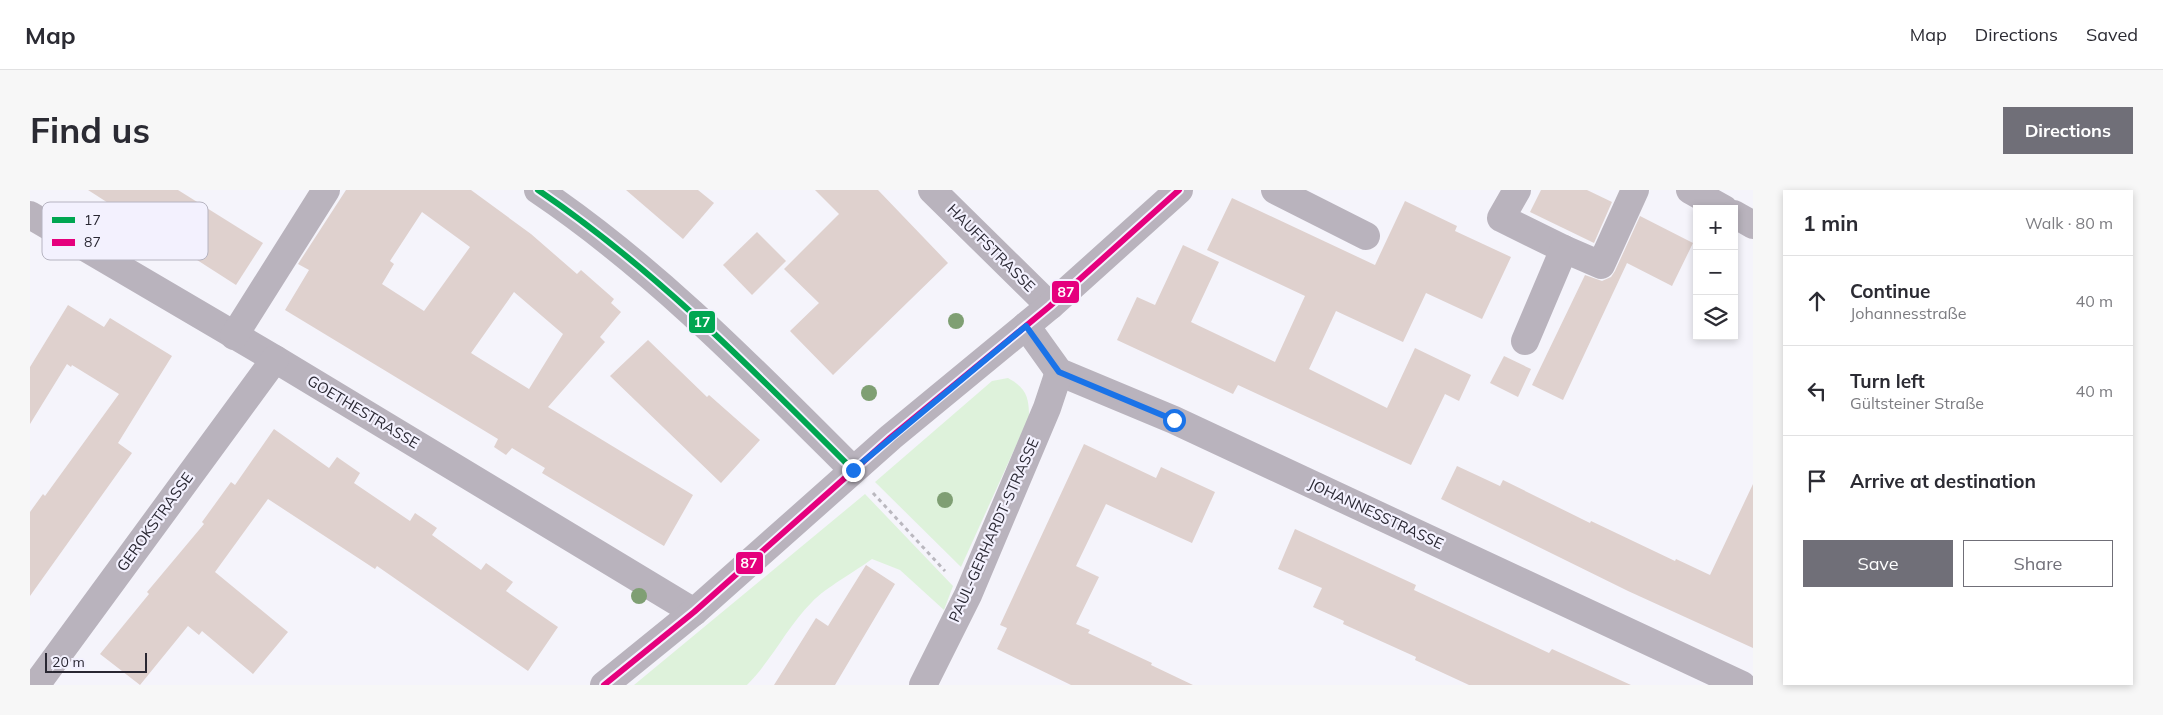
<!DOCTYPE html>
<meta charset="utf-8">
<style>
:root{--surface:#fff;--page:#f7f7f7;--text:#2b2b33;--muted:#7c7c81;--line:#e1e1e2;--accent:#706f78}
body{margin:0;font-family:Mulish,sans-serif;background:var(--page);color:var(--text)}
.controls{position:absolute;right:15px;top:15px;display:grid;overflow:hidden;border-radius:0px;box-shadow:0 2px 8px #0003}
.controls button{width:45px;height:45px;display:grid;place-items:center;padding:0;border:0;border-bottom:1px solid var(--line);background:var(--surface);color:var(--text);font:25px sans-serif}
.scale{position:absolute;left:15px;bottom:12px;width:102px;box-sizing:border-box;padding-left:5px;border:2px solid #292732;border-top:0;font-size:14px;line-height:18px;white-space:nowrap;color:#292732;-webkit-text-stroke:4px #f3f1fe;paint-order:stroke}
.stop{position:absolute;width:15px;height:15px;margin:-11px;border:4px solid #1a73e8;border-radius:50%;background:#fff}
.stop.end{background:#1a73e8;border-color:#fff;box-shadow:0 1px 5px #0008}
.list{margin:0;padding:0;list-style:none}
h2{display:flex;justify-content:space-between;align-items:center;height:65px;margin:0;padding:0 20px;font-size:21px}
h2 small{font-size:16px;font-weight:400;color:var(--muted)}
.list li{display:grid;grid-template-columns:32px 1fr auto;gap:15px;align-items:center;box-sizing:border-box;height:90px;padding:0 20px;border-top:1px solid var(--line)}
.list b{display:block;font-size:19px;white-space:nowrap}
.list p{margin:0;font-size:16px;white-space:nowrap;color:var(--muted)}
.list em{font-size:16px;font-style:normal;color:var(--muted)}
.actions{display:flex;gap:10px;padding:15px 20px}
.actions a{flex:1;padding:11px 0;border:1px solid var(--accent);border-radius:0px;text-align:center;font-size:18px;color:var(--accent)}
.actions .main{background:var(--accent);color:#fff}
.icon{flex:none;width:28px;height:28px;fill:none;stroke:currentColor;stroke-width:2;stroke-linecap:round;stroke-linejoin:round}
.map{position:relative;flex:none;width:1723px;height:495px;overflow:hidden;border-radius:0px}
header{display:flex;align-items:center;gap:30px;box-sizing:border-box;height:70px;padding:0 25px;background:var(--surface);border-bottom:1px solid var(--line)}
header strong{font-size:24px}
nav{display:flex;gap:28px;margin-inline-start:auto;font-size:18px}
.intro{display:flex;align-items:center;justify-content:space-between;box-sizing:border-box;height:120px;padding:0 30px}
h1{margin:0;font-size:35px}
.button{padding:12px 22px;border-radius:0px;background:var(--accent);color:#fff;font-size:18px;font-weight:700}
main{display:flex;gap:30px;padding:0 30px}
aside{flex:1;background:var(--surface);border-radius:0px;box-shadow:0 2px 8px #0003}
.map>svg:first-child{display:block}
.green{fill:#def2db}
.building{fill:#dfd1ce;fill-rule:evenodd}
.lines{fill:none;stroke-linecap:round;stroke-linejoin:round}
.path{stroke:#bab8bf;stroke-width:3;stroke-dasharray:4 4;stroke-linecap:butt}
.minor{stroke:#b9b3bd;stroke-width:28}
.bus-1-casing{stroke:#f3f1fe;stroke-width:10}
.bus-2-casing{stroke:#f3f1fe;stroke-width:10}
.bus-1{stroke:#00a651;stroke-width:6}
.bus-2{stroke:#e5007d;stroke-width:6}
.tree{fill:#7f9f73}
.route{stroke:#1a73e8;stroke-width:6}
.labels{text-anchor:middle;stroke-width:4.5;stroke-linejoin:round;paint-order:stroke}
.street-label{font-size:15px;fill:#292732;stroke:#f3f1fe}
.key{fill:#f3f1fe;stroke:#b6b4c1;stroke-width:1}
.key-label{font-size:14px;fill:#292732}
.line-badge{stroke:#f3f1fe;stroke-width:2}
.badge-label{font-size:14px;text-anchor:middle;font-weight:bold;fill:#fff}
</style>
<header>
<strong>Map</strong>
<nav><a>Map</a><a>Directions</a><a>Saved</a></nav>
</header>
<div class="intro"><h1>Find us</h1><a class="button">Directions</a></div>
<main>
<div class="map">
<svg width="1723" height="495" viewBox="0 0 1723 495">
<rect width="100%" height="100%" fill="#f5f4fb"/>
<g class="green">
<path d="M 978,188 C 996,198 999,207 999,227 L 931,377 L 845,292 L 962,191 Z"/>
<path d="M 835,304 L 923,396 L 914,420 L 870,380 L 842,369 C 826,381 795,398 782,412 C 757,437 742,470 717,495 L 604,495 Z"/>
</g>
<g class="building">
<polygon points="58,0 148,0 233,53 206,95"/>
<path d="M 316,0 L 441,0 L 501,44 L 547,84 L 551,80 L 584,109 L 581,113 L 591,122 L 570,147 L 575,152 L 518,217 L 663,305 L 634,356 L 512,283 L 515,278 L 482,258 L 476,265 L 464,257 L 468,249 L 255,120 L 279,80 L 268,74 ZM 392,22 L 440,57 L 394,121 L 352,94 L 364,74 L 360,71 ZM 484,102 L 533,144 L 499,199 L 441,163 Z"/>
<polygon points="596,0 668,0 684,13 653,49"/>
<polygon points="785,0 848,0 918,73 803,185 760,141 789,113 754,79 809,24"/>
<polygon points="1511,0 1557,0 1582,12 1564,53 1500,22"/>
<polygon points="1202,8 1345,75 1375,11 1427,36 1425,41 1481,67 1452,129 1396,103 1373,152 1306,121 1279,179 1357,218 1385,158 1441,185 1429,211 1415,204 1381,275 1208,195 1203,204 1087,150 1107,107 1125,115 1153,55 1189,72 1161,132 1245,172 1275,106 1177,60"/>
<polygon points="1610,26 1663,53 1642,96 1597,73 1533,210 1502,195 1555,85 1572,91 1581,87 1585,81"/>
<polygon points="727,42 756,71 722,105 693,75"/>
<polygon points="38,115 74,137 80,128 142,166 88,253 102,263 0,406 0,322 13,304 15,306 89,204 42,175 41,177 37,174 0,234 0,177"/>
<polygon points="618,150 677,207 679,205 730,250 691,293 580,186"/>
<polygon points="1474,166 1501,179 1488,207 1460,193"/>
<polygon points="244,239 299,278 307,267 330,283 324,293 380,331 385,323 407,338 402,345 451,380 456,373 483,392 476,401 528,437 498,481 347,376 345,379 238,309 185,382 258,442 223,484 172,441 169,445 158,436 110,495 70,464 119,404 117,402 174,334 172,332 201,292 205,295"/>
<polygon points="1054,254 1126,288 1131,277 1185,302 1162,353 1076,314 1046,376 1069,387 1046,434 1060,440 1058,443 1122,473 1121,475 1163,495 1041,495 967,459 977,438 970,435"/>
<polygon points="1427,276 1470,296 1473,290 1560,333 1561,331 1645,371 1646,369 1680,385 1723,294 1723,458 1598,401 1411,309"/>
<polygon points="1265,339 1386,395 1384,400 1519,463 1522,459 1601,495 1439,495 1385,470 1386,467 1313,434 1314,431 1283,417 1292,398 1248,379"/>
<polygon points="836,375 865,394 805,495 744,495 786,428 798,436"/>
</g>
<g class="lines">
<polyline class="path" points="843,303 915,381"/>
<g class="minor">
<path d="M 508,0 C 625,79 724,181 823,280"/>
<polyline points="902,0 1020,116"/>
<polyline points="1245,0 1336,46"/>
<polyline points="1487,0 1471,28 1534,59"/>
<polyline points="1660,0 1694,19"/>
<polyline points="1704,24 1723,35"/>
<polyline points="0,25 245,169 664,422"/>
<polyline points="996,136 1029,182 1144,230 1712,495"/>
<polyline points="204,146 296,0"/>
<polyline points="1495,151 1534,59 1571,75 1605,0"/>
<polyline points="6,495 245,169"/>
<polyline points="574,495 664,422 861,247 1020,116 1149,0"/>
<polyline points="893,495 938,405 1017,218 1029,182"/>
</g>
<g class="bus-1-casing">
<path id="bus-1" d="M 508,0 C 625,79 724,181 823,280"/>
</g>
<g class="bus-2-casing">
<polyline id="bus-2" points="574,495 664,422 861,247 1020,116 1149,0"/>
</g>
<use href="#bus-1" class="bus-1"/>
<use href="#bus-2" class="bus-2"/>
</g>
<g class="tree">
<circle cx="926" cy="131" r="8"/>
<circle cx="839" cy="203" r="8"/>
<circle cx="915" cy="310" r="8"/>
<circle cx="609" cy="406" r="8"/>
</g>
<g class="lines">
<polyline class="route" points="823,280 996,136 1029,182 1144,230"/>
</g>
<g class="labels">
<g class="street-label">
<text transform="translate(961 58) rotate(45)" y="5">HAUFFSTRASSE</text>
<text transform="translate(333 222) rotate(31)" y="5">GOETHESTRASSE</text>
<text transform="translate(1346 324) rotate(25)" y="5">JOHANNESSTRASSE</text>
<text transform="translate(125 332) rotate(-54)" y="5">GEROKSTRASSE</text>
<text transform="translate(964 340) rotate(-66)" y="5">PAUL-GERHARDT-STRASSE</text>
</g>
</g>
<rect x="12" y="12" width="166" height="58" rx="8" class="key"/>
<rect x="22" y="27" width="23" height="6" fill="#00a651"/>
<rect x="22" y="49" width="23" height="7" fill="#e5007d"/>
<g class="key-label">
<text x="54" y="35">17</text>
<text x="54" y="57">87</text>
</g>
<g class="line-badge">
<rect x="1021" y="90" width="29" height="24" rx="5" fill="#e5007d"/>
<rect x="658" y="120" width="28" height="24" rx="5" fill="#00a651"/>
<rect x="705" y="361" width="29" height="24" rx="5" fill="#e5007d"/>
</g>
<g class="badge-label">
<text x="1036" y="107">87</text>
<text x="672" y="137">17</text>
<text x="719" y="378">87</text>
</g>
</svg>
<div class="controls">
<button>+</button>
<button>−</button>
<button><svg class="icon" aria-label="layers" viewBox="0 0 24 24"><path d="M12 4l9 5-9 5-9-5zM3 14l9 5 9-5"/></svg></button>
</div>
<div class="scale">20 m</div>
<div class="stop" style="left:1144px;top:230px"></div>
<div class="stop end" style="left:823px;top:280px"></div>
</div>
<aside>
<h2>1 min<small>Walk · 80 m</small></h2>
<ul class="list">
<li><svg class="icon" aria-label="ahead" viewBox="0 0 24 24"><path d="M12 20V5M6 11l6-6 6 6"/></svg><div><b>Continue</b><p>Johannesstraße</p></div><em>40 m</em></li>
<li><svg class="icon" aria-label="left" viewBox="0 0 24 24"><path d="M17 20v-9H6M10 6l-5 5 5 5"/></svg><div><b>Turn left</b><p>Gültsteiner Straße</p></div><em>40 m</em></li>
<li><svg class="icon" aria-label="arrive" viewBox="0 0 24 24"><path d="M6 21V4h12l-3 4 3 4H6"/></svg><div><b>Arrive at destination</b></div></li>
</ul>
<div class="actions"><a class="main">Save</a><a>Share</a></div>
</aside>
</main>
